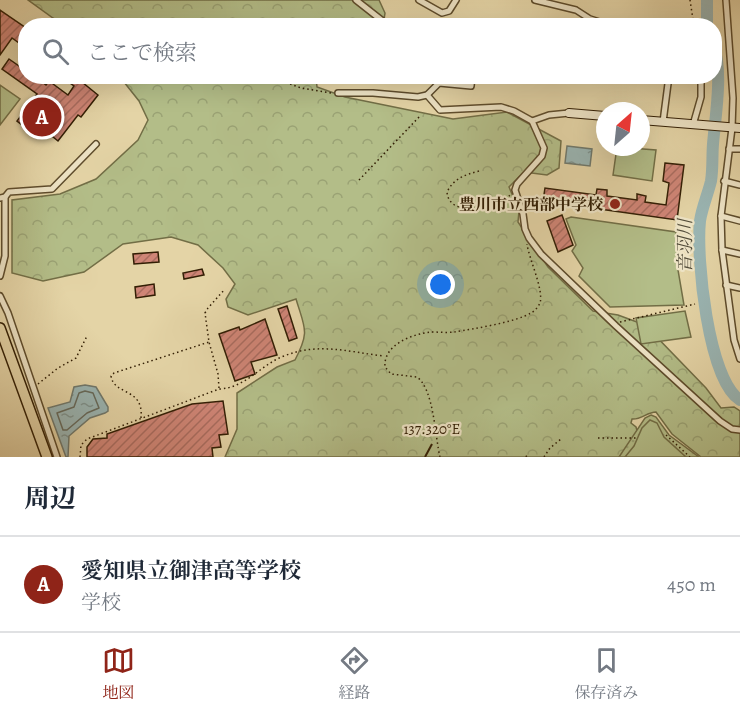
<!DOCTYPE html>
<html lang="ja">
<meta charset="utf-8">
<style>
:root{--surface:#fff;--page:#f2f2f3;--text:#1f2937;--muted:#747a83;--line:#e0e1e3;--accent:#8f2418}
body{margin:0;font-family:Alegreya,"Noto Serif JP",serif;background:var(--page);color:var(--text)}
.compass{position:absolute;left:596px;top:102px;width:54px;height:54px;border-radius:50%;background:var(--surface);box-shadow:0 6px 24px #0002;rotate:27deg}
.you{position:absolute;left:441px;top:285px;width:21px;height:21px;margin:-15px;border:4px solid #fff;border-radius:50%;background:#1a73e8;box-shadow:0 0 0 9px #1a73e833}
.badge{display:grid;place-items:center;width:39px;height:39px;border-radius:50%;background:var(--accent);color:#fff;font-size:20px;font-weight:700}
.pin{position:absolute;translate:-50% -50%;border:3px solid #fff;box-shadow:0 2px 6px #0006}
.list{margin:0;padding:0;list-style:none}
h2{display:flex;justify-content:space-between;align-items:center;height:78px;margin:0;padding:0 24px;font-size:26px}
h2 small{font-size:20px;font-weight:400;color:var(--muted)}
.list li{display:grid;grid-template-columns:39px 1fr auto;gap:18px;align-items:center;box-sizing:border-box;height:96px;padding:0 24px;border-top:2px solid var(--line)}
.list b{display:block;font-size:22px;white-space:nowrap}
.list p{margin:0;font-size:20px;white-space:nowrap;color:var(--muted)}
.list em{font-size:20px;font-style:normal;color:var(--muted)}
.icon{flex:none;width:33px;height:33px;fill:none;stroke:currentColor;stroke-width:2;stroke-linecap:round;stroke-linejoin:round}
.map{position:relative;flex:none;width:740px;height:457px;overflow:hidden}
.search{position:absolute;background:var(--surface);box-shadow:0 6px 24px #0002;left:18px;right:18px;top:18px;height:66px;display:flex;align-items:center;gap:15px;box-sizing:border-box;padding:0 21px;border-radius:24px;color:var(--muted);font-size:22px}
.sheet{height:174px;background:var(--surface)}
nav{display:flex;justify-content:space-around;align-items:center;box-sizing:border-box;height:84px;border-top:2px solid var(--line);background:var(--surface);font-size:16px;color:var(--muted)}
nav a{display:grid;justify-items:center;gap:3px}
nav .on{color:var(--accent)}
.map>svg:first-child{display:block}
.forest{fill:url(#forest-crowns);stroke:#726e46;stroke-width:1.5}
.park{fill:url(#park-dots);stroke:#726e46;stroke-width:1.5}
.garden{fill:#b3bd88;stroke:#726e46;stroke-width:1.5}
.water{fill:url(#water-ripples);stroke:#70796d;stroke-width:1.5}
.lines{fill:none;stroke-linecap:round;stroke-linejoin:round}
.shore{stroke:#666a5c;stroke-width:1.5}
.river{stroke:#9ab5b3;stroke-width:12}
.building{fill:url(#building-hatch);stroke:#321e04;stroke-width:1.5}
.street-casing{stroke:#5e4c2c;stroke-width:8}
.secondary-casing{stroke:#321e04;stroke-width:10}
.highway-casing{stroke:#321e04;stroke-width:12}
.path{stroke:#321e04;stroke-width:1.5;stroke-dasharray:1.5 3;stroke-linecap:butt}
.street{stroke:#ede3c5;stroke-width:5}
.secondary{stroke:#ede3c5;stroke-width:8}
.highway{stroke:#e4d4a6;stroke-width:9}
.ticks{fill:none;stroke:#321e04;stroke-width:2}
.poi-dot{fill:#8f2418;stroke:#ede3c5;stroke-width:2}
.labels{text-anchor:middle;stroke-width:4.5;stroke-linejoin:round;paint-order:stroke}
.poi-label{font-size:16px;font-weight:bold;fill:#321e04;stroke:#ede3c5;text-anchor:end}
.water-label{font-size:18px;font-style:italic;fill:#514b39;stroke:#ede3c5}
.ticks-label{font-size:15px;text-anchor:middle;fill:#321e04;stroke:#ede3c5;stroke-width:4.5;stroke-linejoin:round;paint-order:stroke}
</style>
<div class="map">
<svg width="740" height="457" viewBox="0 0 740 457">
<defs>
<pattern id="forest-crowns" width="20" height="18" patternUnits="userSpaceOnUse" patternTransform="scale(1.5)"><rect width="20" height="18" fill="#b3bd88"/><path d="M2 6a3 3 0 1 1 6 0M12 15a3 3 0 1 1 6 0" fill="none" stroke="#9aa274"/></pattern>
<pattern id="park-dots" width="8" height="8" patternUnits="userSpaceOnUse" patternTransform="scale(1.5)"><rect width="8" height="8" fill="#b3bd88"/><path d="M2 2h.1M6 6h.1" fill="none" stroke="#9aa274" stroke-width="1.8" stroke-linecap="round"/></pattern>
<pattern id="water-ripples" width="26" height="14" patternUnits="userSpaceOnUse" patternTransform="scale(1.5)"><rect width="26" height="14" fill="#9ab5b3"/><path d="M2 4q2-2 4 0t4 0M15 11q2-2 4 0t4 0" fill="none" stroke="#7e938f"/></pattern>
<pattern id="building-hatch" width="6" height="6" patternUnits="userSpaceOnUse" patternTransform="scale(1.5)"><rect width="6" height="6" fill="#cf8576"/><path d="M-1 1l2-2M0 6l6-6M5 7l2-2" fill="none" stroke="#a96c5f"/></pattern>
</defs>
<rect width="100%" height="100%" fill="#e4d4a6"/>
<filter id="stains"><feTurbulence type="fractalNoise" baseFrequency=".00333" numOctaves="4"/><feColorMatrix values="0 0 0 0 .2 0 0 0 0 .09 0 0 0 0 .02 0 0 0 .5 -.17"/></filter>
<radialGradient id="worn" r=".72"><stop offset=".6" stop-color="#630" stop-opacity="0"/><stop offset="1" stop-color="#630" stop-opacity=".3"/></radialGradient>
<g class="forest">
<polygon points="28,0 379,0 385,13 383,26 64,26"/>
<path d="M 120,77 L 316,77 L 317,87 L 345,97 L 453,119 L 507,112 L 561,141 L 559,168 L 547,175 L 524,172 L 509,187 L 519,211 L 518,222 L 548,267 L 593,311 L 618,315 L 645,325 L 706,388 L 721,408 L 734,407 L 740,411 L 740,457 L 701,457 L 672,434 L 656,412 C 647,412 641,420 632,419 L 631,423 L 636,427 L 638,434 L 620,457 L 225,457 L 237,429 L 237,393 L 277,367 L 295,360 C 310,331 305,329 296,299 L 248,315 L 228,307 L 226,299 L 235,284 L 223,268 L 198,245 L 171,237 L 123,244 L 84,272 L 43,281 L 12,273 L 12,200 L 60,194 L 96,179 L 138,140 L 148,120 L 139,101 Z"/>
</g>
<polygon class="park" points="651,415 656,417 669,435 699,457 619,457 645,418"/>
<g class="garden">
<polygon points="0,85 20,99 0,125"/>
<polygon points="617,147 656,150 652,181 613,175"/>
<polygon points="571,217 676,232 678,270 684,305 610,307 579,276 583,268 572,251 576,245 566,219"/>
<polygon points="685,311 691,337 641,344 636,318"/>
<polygon points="650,420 657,423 664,437 686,457 625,457 634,446 642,428"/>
</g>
<g class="water">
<polygon points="567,146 592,149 590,166 565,163"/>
<polygon points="85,385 96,387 108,407 108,411 105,413 90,418 69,436 68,457 66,457 48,408 70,402 74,387"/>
</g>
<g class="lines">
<polygon class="shore" points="85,391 93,393 99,408 87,413 67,430 63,430 57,413 74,407 79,393"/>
<g class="river">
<polyline points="707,0 707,26"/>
<path d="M 714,48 C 723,72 715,119 713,144 C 712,156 713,169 711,181 C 708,194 702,207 700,221 C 696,257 708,380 740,400"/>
</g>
</g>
<g class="building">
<polygon points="0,10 26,28 26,48 12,38 0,55"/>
<polygon points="9,59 26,71 26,76 34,76 46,85 49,81 68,95 74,86 60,76 85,76 82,82 98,95 81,117 78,115 58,141 42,128 36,136 17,121 37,94 2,69"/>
<polygon points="665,163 684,165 677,220 543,201 545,188 596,195 597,189 607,190 607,196 637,200 637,194 646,196 645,202 666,205 669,183 663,181"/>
<polygon points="562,215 573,245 558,252 547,221"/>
<polygon points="158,252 159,262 134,264 133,254"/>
<polygon points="202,269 204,275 184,279 183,273"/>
<polygon points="154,284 155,295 136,298 135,287"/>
<polygon points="287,306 297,338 289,341 278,309"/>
<polygon points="265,319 277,355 251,362 255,374 235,381 219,334 239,327 240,330"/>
<polygon points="223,401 228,434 219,435 221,447 212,448 213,457 87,457 87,447 93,439 107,438 107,434 192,404"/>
</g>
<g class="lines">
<g class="street-casing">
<g id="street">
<polyline points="356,0 389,26"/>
<polyline points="419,0 442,13 449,11 456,0"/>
<polyline points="535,0 576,10 590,19 612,26"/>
<polyline points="726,0 733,98 732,128 721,216 722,250 734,340 740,359"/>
<polyline points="642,80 643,76"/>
<polyline points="338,93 373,93 418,97 427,95 439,83 471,86 472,76"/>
<polyline points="427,95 440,110 501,107 514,111 532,121 544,148 542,156 517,184 515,190 523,214 525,229 529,238 541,254 616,326 720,421 732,429 740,430"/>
<polyline points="532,121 549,115 569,113"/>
<polyline points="663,122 669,76"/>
<polyline points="693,125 701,97 701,76"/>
<polyline points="729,149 740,149"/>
<polyline points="724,181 740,185"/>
<polyline points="0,198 5,197 9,192 52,189 96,144"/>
<polyline points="721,216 740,221"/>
<polyline points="722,250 740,254"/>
<polyline points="0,276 5,256 5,197"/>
<polyline points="726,285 740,288"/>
<polyline points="0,296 8,313 57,457"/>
</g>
</g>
<g class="secondary-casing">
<g id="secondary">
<polyline points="569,113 605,116"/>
<polyline points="641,120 740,128"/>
</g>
</g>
<g class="highway-casing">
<polyline id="highway" points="0,328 47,457"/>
</g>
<g class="path">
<polyline points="690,0 694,26"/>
<polyline points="269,76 301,88 331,93"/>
<path d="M 479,171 C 465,175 454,178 447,192 C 449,219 497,208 510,195"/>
<polyline points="359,180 420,116"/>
<polyline points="620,322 695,304"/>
<polyline points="38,384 58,368 76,358 87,336"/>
<polyline points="219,388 218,374 209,342 205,313 208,308 225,289"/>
<path d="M 141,418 C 144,387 114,396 111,376 L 114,373 L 209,342"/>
<polyline points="666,435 690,457"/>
<polyline points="598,438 637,438"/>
<path d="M 80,457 L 81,445 L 87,439 L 219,389 C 246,388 260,365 284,356 C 319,342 348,352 384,356"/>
<path d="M 440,457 C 435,437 434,389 417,377 L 391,374 L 385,367 C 383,345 412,334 431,332 C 439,332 447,333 454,332 C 473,329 516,322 531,313 C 535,311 538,307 540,303 C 544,290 529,259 527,244"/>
<polyline points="526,457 528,453"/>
<polyline points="544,457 550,448 561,439"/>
</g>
<use href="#street" class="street"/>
<use href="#secondary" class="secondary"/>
<use href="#highway" class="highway"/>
</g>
<path class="ticks" d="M 425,457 L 432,444"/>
<circle class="poi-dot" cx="615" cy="204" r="6"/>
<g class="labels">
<g class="poi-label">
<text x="603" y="210">豊川市立西部中学校</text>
</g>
<g class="water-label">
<text transform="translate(685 246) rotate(-90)" y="6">音羽川</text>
</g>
</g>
<g class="ticks-label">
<text x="432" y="434">137.320°E</text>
</g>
<rect width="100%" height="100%" filter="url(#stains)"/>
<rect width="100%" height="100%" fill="url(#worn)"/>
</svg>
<svg class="compass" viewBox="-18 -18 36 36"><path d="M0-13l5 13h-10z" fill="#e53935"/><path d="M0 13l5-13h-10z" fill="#747a83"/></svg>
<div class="you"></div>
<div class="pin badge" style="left:42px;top:117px">A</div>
<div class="search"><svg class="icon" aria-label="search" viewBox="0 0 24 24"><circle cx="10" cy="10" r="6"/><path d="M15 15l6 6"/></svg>ここで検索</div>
</div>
<section class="sheet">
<h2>周辺<small></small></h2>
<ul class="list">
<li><span class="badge">A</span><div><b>愛知県立御津高等学校</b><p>学校</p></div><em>450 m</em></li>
</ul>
</section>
<nav>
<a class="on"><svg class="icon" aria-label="map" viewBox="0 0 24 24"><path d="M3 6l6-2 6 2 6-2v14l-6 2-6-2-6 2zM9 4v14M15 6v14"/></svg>地図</a>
<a><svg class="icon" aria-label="directions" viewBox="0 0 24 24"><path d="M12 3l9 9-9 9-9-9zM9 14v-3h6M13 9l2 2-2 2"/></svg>経路</a>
<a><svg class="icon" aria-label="saved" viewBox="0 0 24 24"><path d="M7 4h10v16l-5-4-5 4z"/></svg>保存済み</a>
</nav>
